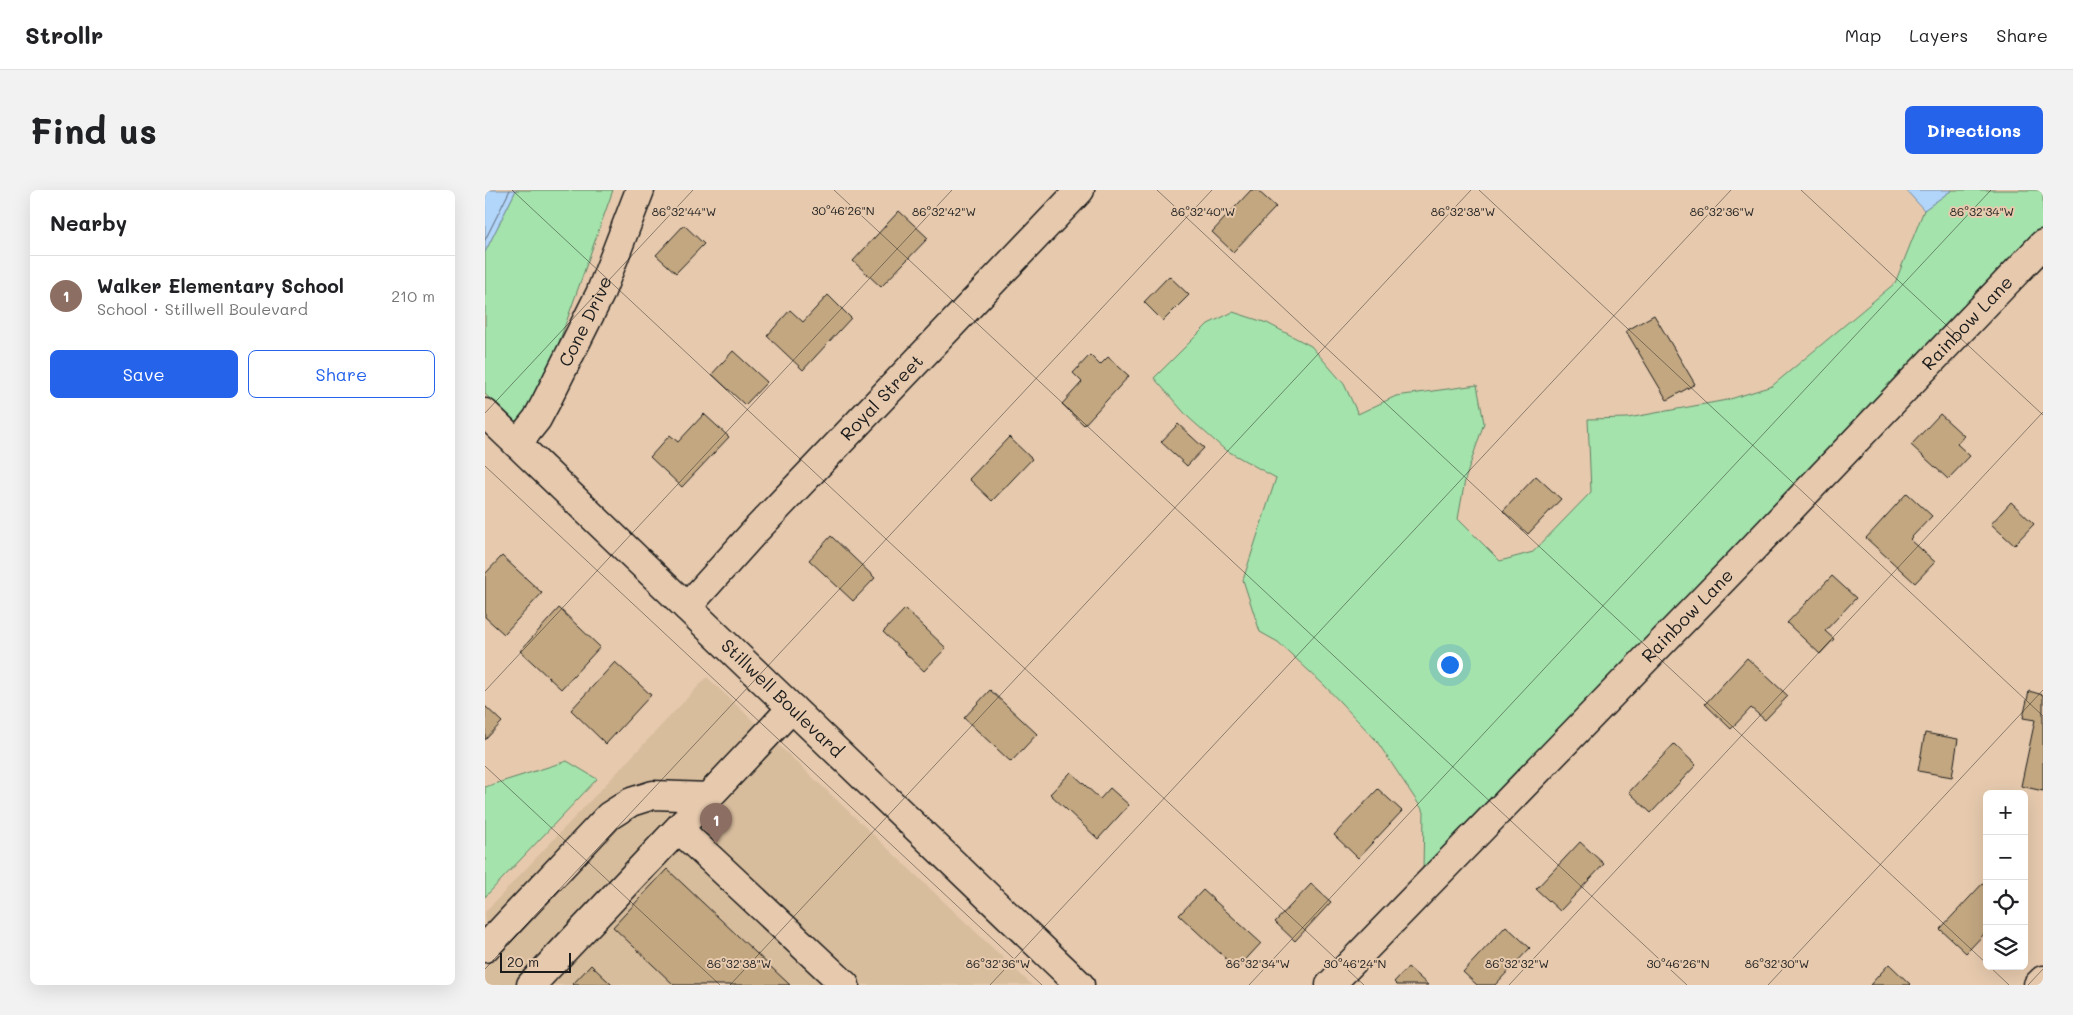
<!DOCTYPE html>
<meta charset="utf-8">
<style>
:root{--surface:#fff;--page:#f2f2f2;--text:#202124;--muted:#757577;--line:#e0e0e0;--accent:#2563eb}
body{margin:0;font-family:Mali,sans-serif;background:var(--page);color:var(--text)}
.controls{position:absolute;right:15px;bottom:15px;display:grid;overflow:hidden;border-radius:8px;box-shadow:0 5px 20px #0002}
.controls button{width:45px;height:45px;display:grid;place-items:center;padding:0;border:0;border-bottom:1px solid var(--line);background:var(--surface);color:var(--text);font:25px sans-serif}
.scale{position:absolute;left:15px;bottom:12px;width:71px;box-sizing:border-box;padding-left:5px;border:2px solid #1c1c1c;border-top:0;font-size:14px;line-height:18px;white-space:nowrap;color:#1c1c1c;-webkit-text-stroke:4px #e7caae;paint-order:stroke}
.you{position:absolute;left:964px;top:474px;width:18px;height:18px;margin:-12px;border:4px solid #fff;border-radius:50%;background:#1a73e8;box-shadow:0 0 0 8px #1a73e833}
.badge{display:grid;place-items:center;width:32px;height:32px;border-radius:50%;background:var(--accent);color:#fff;font-size:16px;font-weight:700}
.pin{position:absolute;translate:-50% -41px;filter:drop-shadow(0 1px 2px #0008)}
.pin::after{content:'';position:absolute;top:26px;width:18px;height:15px;background:inherit;clip-path:polygon(0 0,100% 0,50% 100%)}
.list{margin:0;padding:0;list-style:none}
h2{display:flex;justify-content:space-between;align-items:center;height:65px;margin:0;padding:0 20px;font-size:21px}
h2 small{font-size:16px;font-weight:400;color:var(--muted)}
.list li{display:grid;grid-template-columns:32px 1fr auto;gap:15px;align-items:center;box-sizing:border-box;height:80px;padding:0 20px;border-top:1px solid var(--line)}
.list b{display:block;font-size:19px;white-space:nowrap}
.list p{margin:0;font-size:16px;white-space:nowrap;color:var(--muted)}
.list em{font-size:16px;font-style:normal;color:var(--muted)}
.actions{display:flex;gap:10px;padding:15px 20px}
.actions a{flex:1;padding:11px 0;border:1px solid var(--accent);border-radius:8px;text-align:center;font-size:18px;color:var(--accent)}
.actions .main{background:var(--accent);color:#fff}
.icon{flex:none;width:28px;height:28px;fill:none;stroke:currentColor;stroke-width:2;stroke-linecap:round;stroke-linejoin:round}
.map{position:relative;flex:none;width:1558px;height:795px;overflow:hidden;border-radius:8px}
header{display:flex;align-items:center;gap:30px;box-sizing:border-box;height:70px;padding:0 25px;background:var(--surface);border-bottom:1px solid var(--line)}
header strong{font-size:24px}
nav{display:flex;gap:28px;margin-inline-start:auto;font-size:18px}
.intro{display:flex;align-items:center;justify-content:space-between;box-sizing:border-box;height:120px;padding:0 30px}
h1{margin:0;font-size:35px}
.button{padding:12px 22px;border-radius:8px;background:var(--accent);color:#fff;font-size:18px;font-weight:700}
main{display:flex;gap:30px;padding:0 30px}
aside{flex:1;background:var(--surface);border-radius:8px;box-shadow:0 5px 20px #0002}
.map>svg:first-child{display:block}
.built{fill:#d8bd9d}
.green{fill:#a4e3ab;stroke:#608064}
.water{fill:#b2d5fa;stroke:#768ba1}
.lines{fill:none;stroke-linecap:round;stroke-linejoin:round}
.shore{stroke:#586675;stroke-width:1}
.building{fill:#c2a781;stroke:#1c1c1c}
.minor-casing{stroke:#1c1c1c;stroke-width:31}
.minor{stroke:#e7caae;stroke-width:28}
.ticks{fill:none;stroke:#1c1c1c;stroke-width:1;stroke-opacity:0.45}
.labels{text-anchor:middle;stroke-width:4;stroke-linejoin:round;paint-order:stroke}
.street-label{font-size:18px;fill:#1c1c1c;stroke:#e7caae}
.ticks-label{font-size:12px;text-anchor:middle;fill:#1c1c1c;stroke:#e7caae;stroke-width:4;stroke-linejoin:round;paint-order:stroke}
</style>
<header>
<strong>Strollr</strong>
<nav><a>Map</a><a>Layers</a><a>Share</a></nav>
</header>
<div class="intro"><h1>Find us</h1><a class="button">Directions</a></div>
<main>
<aside>
<h2>Nearby<small></small></h2>
<ul class="list">
<li><span class="badge" style="background:#8d6e63">1</span><div><b>Walker Elementary School</b><p>School · Stillwell Boulevard</p></div><em>210 m</em></li>
</ul>
<div class="actions"><a class="main">Save</a><a>Share</a></div>
</aside>
<div class="map">
<svg width="1558" height="795" viewBox="0 0 1558 795">
<rect width="100%" height="100%" fill="#e7caae"/>
<filter id="ink" filterUnits="userSpaceOnUse"><feTurbulence type="fractalNoise" baseFrequency=".02" numOctaves="2"/><feDisplacementMap in="SourceGraphic" scale="10" xChannelSelector="R" yChannelSelector="G"/><feConvolveMatrix kernelMatrix="1 2 1 2 8 2 1 2 1" color-interpolation-filters="sRGB"/></filter>
<g filter="url(#ink)">
<polygon class="built" points="222,487 547,795 0,795 0,722"/>
<g class="green">
<polygon points="31,0 128,0 66,175 51,207 32,235 0,204 0,62"/>
<polygon points="1467,0 1558,0 1558,38 1527,68 1525,67 1177,435 938,681 939,622 891,550 839,495 793,452 775,442 758,390 791,288 739,259 703,227 669,188 723,134 748,122 782,133 826,156 859,194 873,224 911,206 992,195 999,233 980,290 973,329 1015,371 1048,362 1106,302 1103,229 1143,228 1242,210 1287,196 1410,93 1439,20"/>
<polygon points="82,571 112,589 0,707 0,597"/>
</g>
<g class="water">
<polygon points="0,0 31,0 0,62"/>
<polygon points="1421,0 1467,0 1439,20"/>
</g>
<g class="lines">
<polyline class="shore" points="0,50 25,0"/>
</g>
<g class="building">
<polygon points="766,0 772,0 791,17 748,62 727,42"/>
<polygon points="414,21 443,48 396,97 368,71"/>
<polygon points="199,35 219,54 191,83 171,65"/>
<polygon points="684,86 704,105 678,131 659,112"/>
<polygon points="343,105 366,128 318,180 282,146 305,120 318,132"/>
<polygon points="1169,125 1210,194 1182,210 1141,141"/>
<polygon points="248,161 282,192 260,215 227,184"/>
<polygon points="605,165 615,175 623,167 644,186 599,235 577,214 597,192 588,183"/>
<polygon points="219,224 244,247 197,297 165,267 185,245 193,252"/>
<polygon points="1455,224 1479,246 1472,254 1485,266 1463,289 1426,255"/>
<polygon points="693,234 719,258 702,276 676,252"/>
<polygon points="524,247 547,269 507,311 484,289"/>
<polygon points="1051,286 1076,309 1043,344 1018,321"/>
<polygon points="1422,303 1447,326 1425,349 1450,372 1430,393 1381,348"/>
<polygon points="1526,312 1549,334 1529,355 1506,334"/>
<polygon points="346,346 390,388 368,411 324,370"/>
<polygon points="17,366 57,403 19,444 0,427 0,384"/>
<polygon points="1347,386 1371,408 1340,441 1349,449 1335,464 1302,433"/>
<polygon points="74,418 115,457 76,499 35,461"/>
<polygon points="420,419 461,458 439,481 398,442"/>
<polygon points="1262,468 1303,506 1280,530 1266,518 1246,539 1220,514"/>
<polygon points="130,472 166,505 121,554 86,520"/>
<polygon points="505,500 552,544 526,572 479,528"/>
<polygon points="1544,501 1558,505 1558,601 1536,596 1550,530 1538,528"/>
<polygon points="0,516 17,532 0,550"/>
<polygon points="1440,543 1473,549 1467,587 1433,581"/>
<polygon points="1189,554 1211,575 1166,623 1144,602"/>
<polygon points="586,582 615,609 625,598 644,615 613,649 565,604"/>
<polygon points="893,599 917,621 873,668 849,645"/>
<polygon points="1095,652 1119,674 1075,721 1051,699"/>
<polygon points="182,679 305,795 189,795 128,737"/>
<polygon points="1499,692 1502,695 1502,741 1481,763 1455,739"/>
<polygon points="826,694 846,712 810,751 790,732"/>
<polygon points="718,700 776,753 752,779 694,725"/>
<polygon points="1021,736 1045,758 1010,795 992,795 978,782"/>
<polygon points="1404,774 1426,795 1385,795"/>
<polygon points="106,775 127,795 87,795"/>
<polygon points="923,777 943,795 912,795 909,792"/>
</g>
<g class="lines">
<g class="minor-casing">
<g id="minor">
<path id="s1" d="M 0,223 L 595,795"/>
<path id="s2" d="M 32,254 L 52,229 L 61,212 L 115,104 L 155,0"/>
<path id="s3" d="M 202,417 L 272,339 L 595,0"/>
<polyline points="194,639 360,795"/>
<polyline points="0,758 124,626 146,612 168,605 224,607"/>
<polyline points="46,795 307,518"/>
<path id="s4" d="M 845,795 L 1250,377 L 1558,54"/>
<polyline points="1553,795 1558,790"/>
</g>
</g>
<use href="#minor" class="minor"/>
</g>
</g>
<path class="ticks" d="M 27,0 L 879,795M 349,0 L 1202,795M 672,0 L 1502,774M 994,0 L 1558,526M 1316,0 L 1558,225M 0,223 L 208,0M 0,276 L 557,795M 0,501 L 467,0M 0,576 L 235,795M 1504,776 L 1524,795M 0,779 L 727,0M 245,795 L 986,0M 505,795 L 1246,0M 764,795 L 1506,0M 1024,795 L 1558,222M 1283,795 L 1558,500M 1543,795 L 1558,779"/>
<g class="labels">
<g class="street-label">
<text dy="6" stroke="none"><textPath href="#s2" startOffset="141">Cone Drive</textPath></text>
<text dy="6" stroke="none"><textPath href="#s4" startOffset="919">Rainbow Lane</textPath></text>
<text dy="6" stroke="none"><textPath href="#s3" startOffset="286">Royal Street</textPath></text>
<text dy="6" stroke="none"><textPath href="#s4" startOffset="514">Rainbow Lane</textPath></text>
<text dy="6" stroke="none"><textPath href="#s1" startOffset="412">Stillwell Boulevard</textPath></text>
</g>
</g>
<g class="ticks-label">
<text x="358" y="25">30°46'26"N</text>
<text x="718" y="26">86°32'40"W</text>
<text x="978" y="26">86°32'38"W</text>
<text x="1237" y="26">86°32'36"W</text>
<text x="1497" y="26">86°32'34"W</text>
<text x="199" y="26">86°32'44"W</text>
<text x="459" y="26">86°32'42"W</text>
<text x="254" y="778">86°32'38"W</text>
<text x="513" y="778">86°32'36"W</text>
<text x="773" y="778">86°32'34"W</text>
<text x="1032" y="778">86°32'32"W</text>
<text x="1292" y="778">86°32'30"W</text>
<text x="870" y="778">30°46'24"N</text>
<text x="1193" y="778">30°46'26"N</text>
</g>
</svg>
<div class="controls">
<button>+</button>
<button>−</button>
<button><svg class="icon" aria-label="locate" viewBox="0 0 24 24"><circle cx="12" cy="12" r="6"/><path d="M12 2v4M12 18v4M2 12h4M18 12h4"/></svg></button>
<button><svg class="icon" aria-label="layers" viewBox="0 0 24 24"><path d="M12 4l9 5-9 5-9-5zM3 14l9 5 9-5"/></svg></button>
</div>
<div class="scale">20 m</div>
<div class="you"></div>
<div class="pin badge" style="left:231px;top:654px;background:#8d6e63">1</div>
</div>
</main>
